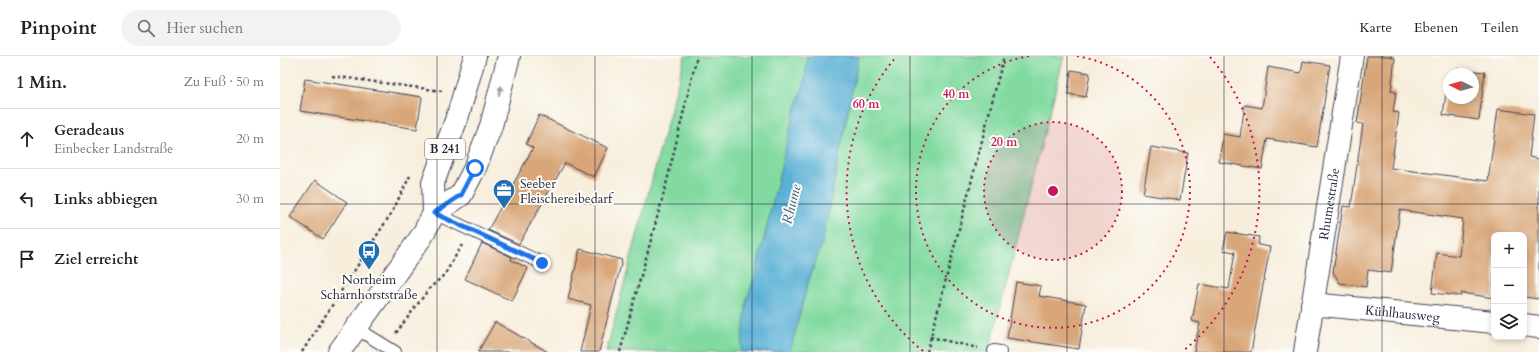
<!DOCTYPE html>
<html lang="de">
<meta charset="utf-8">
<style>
:root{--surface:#fff;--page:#f2f2f2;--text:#222;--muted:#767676;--line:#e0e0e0}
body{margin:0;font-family:Cardo,serif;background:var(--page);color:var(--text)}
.controls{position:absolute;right:12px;bottom:12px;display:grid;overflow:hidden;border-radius:8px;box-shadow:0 2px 6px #0003}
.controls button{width:36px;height:36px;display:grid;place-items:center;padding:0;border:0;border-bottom:1px solid var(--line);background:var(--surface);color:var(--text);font:20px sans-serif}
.compass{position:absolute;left:1163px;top:12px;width:36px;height:36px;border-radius:50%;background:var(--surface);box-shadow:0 2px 6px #0003;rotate:275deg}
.stop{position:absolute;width:12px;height:12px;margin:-9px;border:3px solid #1a73e8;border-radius:50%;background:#fff}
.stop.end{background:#1a73e8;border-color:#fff;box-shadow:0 1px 4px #0008}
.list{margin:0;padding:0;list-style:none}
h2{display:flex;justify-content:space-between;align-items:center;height:52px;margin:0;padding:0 16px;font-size:17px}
h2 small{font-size:13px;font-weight:400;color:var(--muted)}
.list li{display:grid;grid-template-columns:26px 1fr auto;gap:12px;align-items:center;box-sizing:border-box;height:60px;padding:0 16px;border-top:1px solid var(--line)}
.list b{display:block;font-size:15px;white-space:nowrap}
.list p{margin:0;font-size:13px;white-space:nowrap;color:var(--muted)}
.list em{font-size:13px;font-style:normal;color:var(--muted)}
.icon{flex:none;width:22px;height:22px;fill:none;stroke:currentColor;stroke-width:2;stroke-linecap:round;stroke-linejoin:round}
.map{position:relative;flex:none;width:1259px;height:296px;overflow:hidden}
header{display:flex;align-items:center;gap:24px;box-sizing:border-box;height:56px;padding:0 20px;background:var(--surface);border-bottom:1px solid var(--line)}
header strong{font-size:19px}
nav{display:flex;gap:22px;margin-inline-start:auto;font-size:14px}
.search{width:280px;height:36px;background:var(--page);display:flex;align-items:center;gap:10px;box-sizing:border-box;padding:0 14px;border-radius:22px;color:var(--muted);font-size:15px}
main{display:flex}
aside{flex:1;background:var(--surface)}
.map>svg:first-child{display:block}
.green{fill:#82daa0;stroke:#527e6e}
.water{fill:#5ab0d6;stroke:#3e6988}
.building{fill:#d8a678}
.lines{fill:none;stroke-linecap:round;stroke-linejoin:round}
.service-casing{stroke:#424153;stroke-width:14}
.minor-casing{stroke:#424153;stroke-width:24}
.primary-casing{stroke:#424153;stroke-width:24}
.path{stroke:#424153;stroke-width:2.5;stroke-dasharray:3 3;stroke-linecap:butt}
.service{stroke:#fff;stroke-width:12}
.minor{stroke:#fff;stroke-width:22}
.primary{stroke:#fff;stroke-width:22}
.oneway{fill:#9c9ca7}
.route{stroke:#1a73e8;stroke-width:5}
.grid{fill:none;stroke:#22223b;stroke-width:1;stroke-opacity:0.55}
.ring{fill:none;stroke:#c2185b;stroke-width:2;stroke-dasharray:2 4}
.labels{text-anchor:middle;stroke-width:4;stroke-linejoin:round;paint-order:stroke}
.shield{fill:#fdfcf7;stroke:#646373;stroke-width:1}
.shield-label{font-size:12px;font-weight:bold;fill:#22223b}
.poi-label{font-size:13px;fill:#22223b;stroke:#fdfcf7;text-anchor:start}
.street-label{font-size:13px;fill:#22223b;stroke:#fdfcf7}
.water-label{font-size:14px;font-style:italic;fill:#385b79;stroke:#fdfcf7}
.centre{fill:#c2185b;stroke:#fdfcf7;stroke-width:2}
.ring-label{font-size:12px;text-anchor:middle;font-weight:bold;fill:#c2185b;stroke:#fdfcf7;stroke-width:4;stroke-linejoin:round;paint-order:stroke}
</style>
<header>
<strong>Pinpoint</strong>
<div class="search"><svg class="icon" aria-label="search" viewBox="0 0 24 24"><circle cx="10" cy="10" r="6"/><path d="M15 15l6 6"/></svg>Hier suchen</div>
<nav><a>Karte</a><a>Ebenen</a><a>Teilen</a></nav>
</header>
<main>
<aside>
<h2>1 Min.<small>Zu Fuß · 50 m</small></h2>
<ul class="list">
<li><svg class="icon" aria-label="ahead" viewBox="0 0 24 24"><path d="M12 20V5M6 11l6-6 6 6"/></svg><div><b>Geradeaus</b><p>Einbecker Landstraße</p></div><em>20 m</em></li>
<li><svg class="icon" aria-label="left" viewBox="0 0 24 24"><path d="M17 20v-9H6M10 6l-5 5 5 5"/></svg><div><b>Links abbiegen</b></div><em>30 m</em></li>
<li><svg class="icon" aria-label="arrive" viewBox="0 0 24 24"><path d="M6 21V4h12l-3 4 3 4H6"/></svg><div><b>Ziel erreicht</b></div></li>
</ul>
</aside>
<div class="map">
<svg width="1259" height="296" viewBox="0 0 1259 296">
<rect width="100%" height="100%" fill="#fdfcf7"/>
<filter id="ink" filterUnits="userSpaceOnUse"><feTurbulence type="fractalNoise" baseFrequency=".025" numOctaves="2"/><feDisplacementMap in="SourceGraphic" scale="8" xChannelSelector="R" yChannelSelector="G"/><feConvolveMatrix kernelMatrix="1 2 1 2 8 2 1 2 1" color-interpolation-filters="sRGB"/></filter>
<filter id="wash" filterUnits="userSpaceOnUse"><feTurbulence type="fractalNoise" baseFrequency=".012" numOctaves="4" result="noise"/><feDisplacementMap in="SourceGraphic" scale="16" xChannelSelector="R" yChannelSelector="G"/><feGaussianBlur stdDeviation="0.9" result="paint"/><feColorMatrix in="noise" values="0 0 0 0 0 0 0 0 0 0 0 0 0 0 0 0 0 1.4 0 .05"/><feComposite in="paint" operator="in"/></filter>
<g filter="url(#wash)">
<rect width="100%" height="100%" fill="#f7eedc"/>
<polygon class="green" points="405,0 784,0 709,296 326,296"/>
<polygon class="water" points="527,0 579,0 542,187 527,230 510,296 461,296 467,243 475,220 513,61 525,24"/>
<g id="blocks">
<g class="building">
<polygon points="1087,0 1111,0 1111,1 1115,2 1111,35 1116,36 1113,56 1119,57 1111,112 1208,125 1218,53 1254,58 1249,101 1259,103 1259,243 1244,241 1244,179 1214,179 1214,242 1181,237 1181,240 1152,237 1157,197 1179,200 1183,163 1120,154 1111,217 1088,214 1086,231 1060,227 1053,216 1063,150 1071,151 1083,68 1077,67"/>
<polygon points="1023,5 1050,9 1037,91 987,83 982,113 939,106 943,78 960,81 965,49 982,52 988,11 1021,17"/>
<polygon points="1177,13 1205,16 1199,64 1163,59 1166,37 1169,37 1169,42 1193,42 1193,18 1177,18"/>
<polygon points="791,14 810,17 806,41 788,38"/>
<polygon points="25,23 142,41 137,73 20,55"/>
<polygon points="259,59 328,92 314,121 285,107 239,188 208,174 253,92 246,88"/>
<polygon points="871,91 908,97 900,144 863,138"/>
<polygon points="35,124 67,146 43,183 10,161"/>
<polygon points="947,176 979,181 978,189 990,191 971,296 914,296 920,267 912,265 919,228 949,233 955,196 943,194"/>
<polygon points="202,187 232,201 231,204 248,212 232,245 185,223"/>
<polygon points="300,193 342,204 319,296 300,296 311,249 288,243"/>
<polygon points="736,226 761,230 759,240 806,248 799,293 727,282"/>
<polygon points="215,266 268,296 198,296"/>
</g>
</g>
</g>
<g filter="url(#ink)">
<use href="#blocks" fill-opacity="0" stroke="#424153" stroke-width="1"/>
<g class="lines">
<g class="service-casing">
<g id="service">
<polyline points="154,157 262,207"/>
<polyline points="76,272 115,296"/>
<polyline points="714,295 720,296"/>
</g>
</g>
<g class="minor-casing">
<g id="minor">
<path id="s1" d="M 1032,248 L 1214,266"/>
<polyline points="1244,269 1259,271"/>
<path id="s2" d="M 1025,296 L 1072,0"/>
</g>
</g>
<g class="primary-casing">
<g id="primary">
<polyline points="154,157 153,127 178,59 195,0"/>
<polyline points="59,296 142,180 154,157 181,139 195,112 211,70 229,0"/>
</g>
</g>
<g class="path">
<polyline points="52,20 162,35"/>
<polyline points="116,277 149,233 165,218 182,189"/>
<polyline points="650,281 698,292"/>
<polyline points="22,296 112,156 130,120"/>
<polyline points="340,296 385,133 417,0"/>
<polyline points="647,296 724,0"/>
</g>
<use href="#service" class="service"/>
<use href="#minor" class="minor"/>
<use href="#primary" class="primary"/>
</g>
<defs><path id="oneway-solid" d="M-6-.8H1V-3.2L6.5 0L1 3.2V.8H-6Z"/></defs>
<use class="oneway" href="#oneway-solid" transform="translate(220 35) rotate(-76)"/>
</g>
<g class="lines" filter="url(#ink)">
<polyline class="route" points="195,112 181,139 154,157 262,207"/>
</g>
<path class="grid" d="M 157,0 L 157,296M 315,0 L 315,296M 472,0 L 472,296M 630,0 L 630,296M 787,0 L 787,296M 944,0 L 944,296M 1102,0 L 1102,296M 0,148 L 1259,148"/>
<circle cx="773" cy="135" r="69" fill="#c2185b" fill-opacity=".12"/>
<g class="ring">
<circle cx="773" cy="135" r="69"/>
<path d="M797 0A137 137 0 1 1 749 0"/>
<path d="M643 295A206 206 0 0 1 616 1M930 1A206 206 0 0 1 903 295"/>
</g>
<defs>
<g id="office-pin" transform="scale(1.15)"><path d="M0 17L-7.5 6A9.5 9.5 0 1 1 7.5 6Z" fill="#1f6fb2" stroke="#fdfcf7"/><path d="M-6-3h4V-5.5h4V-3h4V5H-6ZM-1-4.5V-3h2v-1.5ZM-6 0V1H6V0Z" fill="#fff"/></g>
<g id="bus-pin" transform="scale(1.15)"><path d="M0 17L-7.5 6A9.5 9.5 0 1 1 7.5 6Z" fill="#1f6fb2" stroke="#fdfcf7"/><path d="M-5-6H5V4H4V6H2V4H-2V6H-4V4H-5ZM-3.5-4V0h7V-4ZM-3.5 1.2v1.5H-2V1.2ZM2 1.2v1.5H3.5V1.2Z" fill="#fff"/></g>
</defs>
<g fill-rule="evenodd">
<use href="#office-pin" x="224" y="134"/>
<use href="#bus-pin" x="89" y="195"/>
</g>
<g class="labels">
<rect class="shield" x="145" y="83" width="40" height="20" rx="3"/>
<g class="shield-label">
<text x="165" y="97">B 241</text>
</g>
<g class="poi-label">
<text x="240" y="132">Seeber<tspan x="240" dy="15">Fleischereibedarf</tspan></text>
<text x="89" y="228" text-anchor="middle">Northeim<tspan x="89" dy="15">Scharnhorststraße</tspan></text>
</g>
<g class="street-label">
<text dy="5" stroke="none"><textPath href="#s2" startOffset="150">Rhumestraße</textPath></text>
<text dy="5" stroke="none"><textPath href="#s1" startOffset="91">Kühlhausweg</textPath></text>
</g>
<g class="water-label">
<text transform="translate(511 148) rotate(-76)" y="5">Rhume</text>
</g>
</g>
<circle cx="773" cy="135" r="6" class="centre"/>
<g class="ring-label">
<text x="676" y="42">40 m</text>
<text x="586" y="52">60 m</text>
<text x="724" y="90">20 m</text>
</g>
</svg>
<div class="controls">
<button>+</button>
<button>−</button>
<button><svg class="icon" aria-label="layers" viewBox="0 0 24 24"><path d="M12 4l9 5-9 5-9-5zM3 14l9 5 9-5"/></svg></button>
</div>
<svg class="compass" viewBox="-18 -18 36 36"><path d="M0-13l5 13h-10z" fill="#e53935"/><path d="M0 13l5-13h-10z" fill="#767676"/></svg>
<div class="stop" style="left:195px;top:112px"></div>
<div class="stop end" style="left:262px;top:207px"></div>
</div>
</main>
